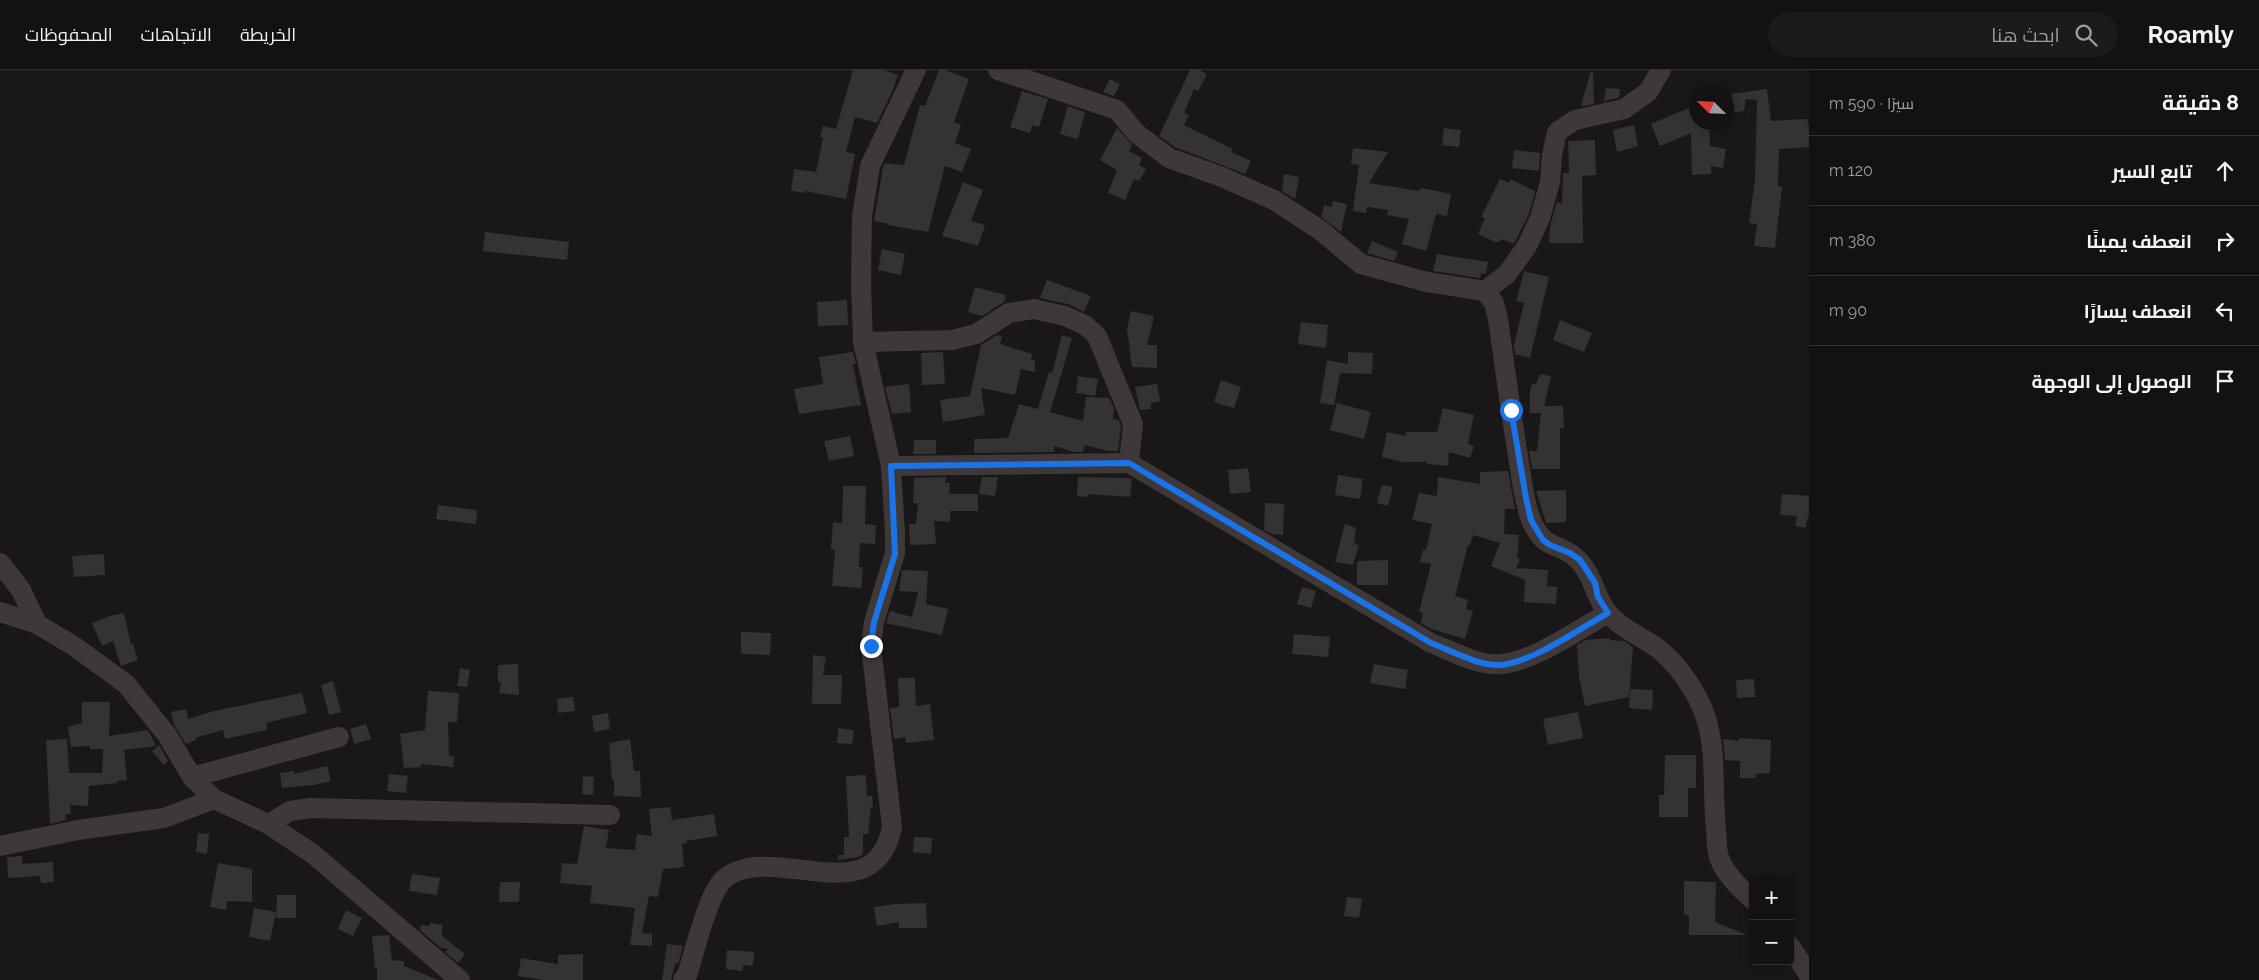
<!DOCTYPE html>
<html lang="ar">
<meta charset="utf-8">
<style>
:root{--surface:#131111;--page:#1c1a1a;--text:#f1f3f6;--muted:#9d9d9f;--line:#323131}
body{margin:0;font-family:Raleway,Cairo,sans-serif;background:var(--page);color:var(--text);direction:rtl}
.controls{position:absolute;right:15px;bottom:15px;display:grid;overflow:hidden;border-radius:5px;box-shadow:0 2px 12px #0003}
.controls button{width:45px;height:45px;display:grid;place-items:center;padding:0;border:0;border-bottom:1px solid var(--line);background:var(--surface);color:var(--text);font:25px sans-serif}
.compass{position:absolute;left:1689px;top:15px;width:45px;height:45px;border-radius:50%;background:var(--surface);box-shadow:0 2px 12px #0003;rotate:294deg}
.stop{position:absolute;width:15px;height:15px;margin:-11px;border:4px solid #1a73e8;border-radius:50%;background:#fff}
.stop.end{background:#1a73e8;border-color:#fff;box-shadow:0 1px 5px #0008}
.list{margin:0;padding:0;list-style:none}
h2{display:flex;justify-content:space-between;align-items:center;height:65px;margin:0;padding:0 20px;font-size:21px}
h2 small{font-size:16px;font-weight:400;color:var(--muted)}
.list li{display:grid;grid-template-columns:32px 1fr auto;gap:15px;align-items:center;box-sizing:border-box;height:70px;padding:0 20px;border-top:1px solid var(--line)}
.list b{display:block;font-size:19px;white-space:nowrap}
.list em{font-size:16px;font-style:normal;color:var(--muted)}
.icon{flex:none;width:28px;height:28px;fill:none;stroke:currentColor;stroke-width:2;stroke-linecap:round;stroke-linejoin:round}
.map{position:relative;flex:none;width:1809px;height:910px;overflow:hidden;direction:ltr}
header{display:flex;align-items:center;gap:30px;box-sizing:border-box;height:70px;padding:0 25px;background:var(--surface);border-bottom:1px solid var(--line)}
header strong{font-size:24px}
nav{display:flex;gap:28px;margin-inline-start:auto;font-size:18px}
.search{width:350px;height:45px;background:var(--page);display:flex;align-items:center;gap:12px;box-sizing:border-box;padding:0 18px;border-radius:28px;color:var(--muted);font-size:19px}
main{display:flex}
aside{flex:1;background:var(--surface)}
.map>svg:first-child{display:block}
.building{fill:#353232}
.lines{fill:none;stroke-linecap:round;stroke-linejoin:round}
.minor{stroke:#3e3839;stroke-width:20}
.route{stroke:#1a73e8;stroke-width:6}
</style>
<header>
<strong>Roamly</strong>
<div class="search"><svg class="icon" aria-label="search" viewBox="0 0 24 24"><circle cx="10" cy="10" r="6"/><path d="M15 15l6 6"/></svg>ابحث هنا</div>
<nav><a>الخريطة</a><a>الاتجاهات</a><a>المحفوظات</a></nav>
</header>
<main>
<aside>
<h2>8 دقيقة<small>سيرًا · 590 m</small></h2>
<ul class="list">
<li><svg class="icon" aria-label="ahead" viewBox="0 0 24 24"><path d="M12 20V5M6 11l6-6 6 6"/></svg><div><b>تابع السير</b></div><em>120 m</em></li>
<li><svg class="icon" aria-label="right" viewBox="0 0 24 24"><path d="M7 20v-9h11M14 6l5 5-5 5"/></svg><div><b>انعطف يمينًا</b></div><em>380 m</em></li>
<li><svg class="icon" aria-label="left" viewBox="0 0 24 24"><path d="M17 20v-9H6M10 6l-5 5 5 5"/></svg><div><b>انعطف يسارًا</b></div><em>90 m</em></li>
<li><svg class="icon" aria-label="arrive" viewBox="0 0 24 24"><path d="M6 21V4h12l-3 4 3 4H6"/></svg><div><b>الوصول إلى الوجهة</b></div></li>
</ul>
</aside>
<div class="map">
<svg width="1809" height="910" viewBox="0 0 1809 910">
<rect width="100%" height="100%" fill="#191717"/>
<g class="building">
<polygon points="853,0 884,0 898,5 892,22 877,53 855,47 846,82 855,84 846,129 805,121 805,123 791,121 794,99 816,102 823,68 820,67 823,56 836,59"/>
<polygon points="939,0 945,0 969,9 954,52 961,55 955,73 971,79 962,102 945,96 928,162 888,155 889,154 874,151 883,97 885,93 904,95 920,35 925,36"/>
<polygon points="1190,0 1200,0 1207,4 1198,21 1194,19 1184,43 1189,45 1184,55 1233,79 1231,82 1251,91 1245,104 1175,77 1159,66"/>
<polygon points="1591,1 1593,1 1594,34 1584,36 1581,35"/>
<polygon points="1110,9 1120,14 1114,26 1103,22"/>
<polygon points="1606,18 1620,19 1619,28 1604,31"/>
<polygon points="1767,19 1771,51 1807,49 1809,58 1809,77 1779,79 1778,116 1782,117 1775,178 1754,176 1757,154 1749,153 1755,110 1757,30 1746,29 1744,41 1734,43 1731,24"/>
<polygon points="1022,21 1048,29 1039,57 1032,55 1030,63 1010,57"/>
<polygon points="1696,35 1696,52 1709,52 1710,76 1726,79 1723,98 1711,96 1711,104 1692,105 1691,63 1660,76 1651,54"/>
<polygon points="1068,36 1085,42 1078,69 1060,64"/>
<polygon points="1634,55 1638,76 1617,82 1613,60"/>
<polygon points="1117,58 1132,75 1129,81 1142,88 1139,95 1146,99 1139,111 1134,109 1125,130 1108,123 1117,100 1100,90"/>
<polygon points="1444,58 1461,60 1459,77 1442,75"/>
<polygon points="1595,70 1596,105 1582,106 1583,173 1549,173 1550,156 1557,132 1562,134 1563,103 1569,103 1568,71"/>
<polygon points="1353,78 1388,82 1369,113 1419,121 1421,118 1451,124 1447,146 1436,144 1426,181 1402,174 1409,149 1387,145 1388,140 1367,137 1366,143 1353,141 1359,95 1351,94"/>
<polygon points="1514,80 1540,83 1539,101 1512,98"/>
<polygon points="1284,104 1299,107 1295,129 1282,121"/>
<polygon points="1500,109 1509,113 1510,109 1535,121 1529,144 1514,174 1501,169 1499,172 1495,172 1478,164 1485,148 1481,147"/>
<polygon points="963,112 983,120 971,151 985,155 978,176 942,166"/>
<polygon points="1333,131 1347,134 1341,162 1321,147 1324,135 1332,137"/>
<polygon points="485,162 569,172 567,190 483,181"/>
<polygon points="1372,171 1398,182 1394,191 1367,183"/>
<polygon points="882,179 905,184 901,205 878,200"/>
<polygon points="1437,184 1488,192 1486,204 1481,203 1480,208 1433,201"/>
<polygon points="1524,201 1549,207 1530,288 1515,284 1514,275 1524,233 1516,231"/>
<polygon points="1047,210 1091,226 1084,242 1068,234 1040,228"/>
<polygon points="975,217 1006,225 1004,232 982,246 968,242"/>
<polygon points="847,230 848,255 818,256 817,232"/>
<polygon points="1131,241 1154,246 1147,275 1157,275 1157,298 1132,297 1127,259"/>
<polygon points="1560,250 1592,263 1584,282 1553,270"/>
<polygon points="1301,252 1328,255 1326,278 1298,274"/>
<polygon points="997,265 1002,267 1000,274 1032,284 1031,290 1035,291 1035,302 1021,299 1015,325 981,318 985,345 943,352 940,330 970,326 981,275"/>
<polygon points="1062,265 1072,268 1050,342 1083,351 1086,327 1109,328 1114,338 1113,349 1119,350 1121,356 1118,381 1108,381 1085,375 1083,382 1074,382 1054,376 1054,382 974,383 974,369 1008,368 1019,334 1038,339 1049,302 1052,303"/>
<polygon points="853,282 856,294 853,295 861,335 799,344 794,319 823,314 819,287"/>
<polygon points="943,282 945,314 922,315 921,283"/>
<polygon points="1348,282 1373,283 1372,304 1340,303 1334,335 1320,333 1327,290 1348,294"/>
<polygon points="1540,304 1551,306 1544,336 1563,336 1564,358 1560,358 1560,399 1532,399 1529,381 1537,381 1541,343 1530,343 1530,322 1532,313 1536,314"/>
<polygon points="1078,306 1098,309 1095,326 1076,323"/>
<polygon points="1221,310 1241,317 1234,338 1214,332"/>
<polygon points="909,314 911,342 892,344 885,317"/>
<polygon points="1157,314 1160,331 1151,333 1151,339 1140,340 1135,317"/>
<polygon points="1337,333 1371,342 1364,369 1330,360"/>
<polygon points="1443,338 1474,345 1468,374 1474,376 1470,388 1449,382 1448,396 1427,394 1427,392 1403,392 1382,387 1387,362 1406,366 1406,362 1437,362"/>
<polygon points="850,366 854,386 829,391 824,371"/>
<polygon points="914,370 936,370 936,384 913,384"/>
<polygon points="1248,398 1251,422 1230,424 1228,400"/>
<polygon points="1508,401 1515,439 1505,439 1504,464 1519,465 1517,488 1520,489 1516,498 1548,500 1547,516 1557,517 1556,534 1524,532 1525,510 1491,496 1500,473 1473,465 1470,476 1468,475 1455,526 1468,530 1466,539 1473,541 1465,569 1431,559 1421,553 1423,543 1419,542 1431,494 1420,492 1423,479 1426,480 1432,454 1412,450 1419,423 1437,426 1438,407 1480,414 1480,402"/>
<polygon points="1338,405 1363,409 1360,429 1335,425"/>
<polygon points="946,407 945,413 950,413 949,424 978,424 978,441 950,441 950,452 934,451 936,474 910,475 909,454 916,454 918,434 913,433 914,408"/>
<polygon points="982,407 998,407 995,426 979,424"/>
<polygon points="1078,407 1128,408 1132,409 1130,427 1088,424 1088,427 1077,426"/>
<polygon points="1382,415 1393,417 1388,436 1377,433"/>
<polygon points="843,416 866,416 865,454 876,455 875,474 860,473 859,497 863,497 861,518 832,516 835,480 831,479 833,452 842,453"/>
<polygon points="1566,420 1566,452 1546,453 1536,421"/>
<polygon points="1782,424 1809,426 1809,443 1805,458 1795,456 1797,446 1780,445"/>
<polygon points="1265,433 1284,434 1283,465 1272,464 1264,460"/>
<polygon points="438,435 477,440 476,454 436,449"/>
<polygon points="1345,454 1356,458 1354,474 1359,475 1353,495 1335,492"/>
<polygon points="104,484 105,505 74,507 72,486"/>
<polygon points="1388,490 1388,515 1357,515 1357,491"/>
<polygon points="902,500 928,501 926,534 948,539 942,565 886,553 890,541 912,547 918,522 899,521"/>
<polygon points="1302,517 1316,521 1311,538 1297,534"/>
<polygon points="124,543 131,575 133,574 138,590 121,596 113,571 102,576 92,553 109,546"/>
<polygon points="741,562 771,563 770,585 741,584"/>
<polygon points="1294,564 1330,567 1328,587 1292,584"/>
<polygon points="1610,568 1610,570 1624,571 1633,577 1629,627 1585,636 1579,607 1577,575 1586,570"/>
<polygon points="813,585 826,587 823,605 842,605 841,634 812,634"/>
<polygon points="518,594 519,625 499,623 501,612 498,612 498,595"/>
<polygon points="1374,594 1408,600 1405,619 1370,613"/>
<polygon points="460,598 470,600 467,617 457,616"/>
<polygon points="898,608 915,608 916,636 930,634 934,670 906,673 905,667 894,669 890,638 899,637"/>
<polygon points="1754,609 1755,627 1737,628 1736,610"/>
<polygon points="333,611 341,642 329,645 321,615"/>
<polygon points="1630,619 1653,620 1652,640 1629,638"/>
<polygon points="428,621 459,623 457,652 448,652 449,686 454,686 453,697 421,694 421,697 404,698 400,664 425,660"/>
<polygon points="302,623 307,643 266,653 267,660 225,669 223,660 195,668 196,670 186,674 174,655 171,642 186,639 188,649 214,641"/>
<polygon points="573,627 575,641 558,643 557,629"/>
<polygon points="82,632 110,632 109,666 148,660 156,676 124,680 127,710 117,711 118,713 89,716 88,736 70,735 71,744 66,744 66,750 50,754 46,670 67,669 69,703 102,703 103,679 90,679 90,676 71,677 68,657 82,653"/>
<polygon points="1578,642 1583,668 1548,675 1543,649"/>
<polygon points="608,643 610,659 594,662 592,646"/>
<polygon points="366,654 371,669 354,674 350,659"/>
<polygon points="838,658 854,660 852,674 837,673"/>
<polygon points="1739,668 1771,670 1770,703 1755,704 1756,708 1740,708 1740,691 1725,690 1723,669 1739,671"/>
<polygon points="630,669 634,701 640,701 641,727 614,726 614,710 612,710 609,673"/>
<polygon points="159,675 168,691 164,695 152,681"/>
<polygon points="1665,685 1696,685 1696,718 1688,718 1688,747 1659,747 1659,725 1664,725"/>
<polygon points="327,696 331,711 314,715 282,718 280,703 294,701 294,704"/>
<polygon points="389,704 408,706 406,723 387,721"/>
<polygon points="866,705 867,726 872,726 873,737 871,737 868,764 863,764 863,784 859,787 838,790 838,785 844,785 844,767 849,767 846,706"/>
<polygon points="583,706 594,707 593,725 582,724"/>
<polygon points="670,737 672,750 714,744 717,766 686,771 687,773 682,774 684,797 663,799 658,827 649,826 642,863 652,864 652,876 630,875 635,838 590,833 592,816 560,813 562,793 577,794 584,756 609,760 606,778 635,780 637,764 652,766 649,739"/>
<polygon points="198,763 209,764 207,784 196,782"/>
<polygon points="914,767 932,768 931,784 913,782"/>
<polygon points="22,786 22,794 53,792 54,812 41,813 40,806 8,808 7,787"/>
<polygon points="218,793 252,799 252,832 227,831 226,840 210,837"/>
<polygon points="412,804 440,808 437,825 409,821"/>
<polygon points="1684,811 1716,812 1715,852 1747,865 1689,865 1689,846 1684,844"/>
<polygon points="500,812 520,812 519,832 499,832"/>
<polygon points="277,825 296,825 296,848 276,848"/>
<polygon points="1347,827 1362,829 1359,848 1344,846"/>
<polygon points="926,833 927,858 899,858 899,852 877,856 874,837 895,834"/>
<polygon points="254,838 276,842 270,871 249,867"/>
<polygon points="346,840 362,848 353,866 338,859"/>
<polygon points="430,853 443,855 441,865 465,884 458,893 445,882 448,879 441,878 420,860 421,855 430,856"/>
<polygon points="389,865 392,890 404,891 404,896 438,910 377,910 377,898 375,898 372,866"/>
<polygon points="667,874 683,876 678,894 675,893 671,910 662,910"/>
<polygon points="727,880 754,882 753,896 743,895 742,901 726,899"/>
<polygon points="583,884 583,910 543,910 518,906 521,888 558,894 558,885"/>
</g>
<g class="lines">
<g class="minor">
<path d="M 998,0 L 1117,40 L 1136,63 L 1169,88 L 1222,107 L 1274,130 L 1320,160 L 1361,194 L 1427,212 L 1485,221 L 1494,233 L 1498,249 C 1504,292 1510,336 1517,380 C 1521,402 1523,429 1531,450 C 1545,483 1560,471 1578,490 C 1594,506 1594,525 1607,542 C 1619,557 1640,566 1656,577 C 1672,589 1687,609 1697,627 C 1720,669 1711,715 1716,760 C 1717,769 1716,781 1720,790 C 1727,806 1740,818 1753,830"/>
<polyline points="1485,221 1507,204 1527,176 1540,148 1550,112 1552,85 1557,62 1575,50 1624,39 1648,22 1661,0"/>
<polyline points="863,272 952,270 976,264 1009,243 1034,239 1065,246 1085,255 1097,266 1133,354 1129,393"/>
<path d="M 891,396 L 1129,393 L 1431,573 C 1452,581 1478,596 1501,594 C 1533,592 1579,559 1608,543"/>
<polyline points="0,493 21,520 37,554"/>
<polyline points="0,542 37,554 74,576 126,614 167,665 192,707 214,729 268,754 313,784 460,910"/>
<polyline points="192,707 339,667"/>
<polyline points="268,754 290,741 310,738 610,745"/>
<polyline points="0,776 78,760 164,748 214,729"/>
<polyline points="1790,876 1809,905"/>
<path d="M 683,910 L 687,905 C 694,884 708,823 724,809 C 771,769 874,847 892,757 L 871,576 L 874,552 L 895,483 L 895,463 L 891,396 L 863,272 L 861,213 L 862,146 L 870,96 L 916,0"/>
</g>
</g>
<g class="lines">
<path class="route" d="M 871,576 L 874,552 L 895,484 L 891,396 L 1129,393 L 1431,573 C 1452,581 1478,596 1501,595 C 1533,592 1579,559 1608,543 L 1598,527 L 1595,513 L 1580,490 L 1570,483 L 1550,475 L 1543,470 L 1531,450 L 1526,428 L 1511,340"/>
</g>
</svg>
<div class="controls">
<button>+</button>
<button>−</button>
</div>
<svg class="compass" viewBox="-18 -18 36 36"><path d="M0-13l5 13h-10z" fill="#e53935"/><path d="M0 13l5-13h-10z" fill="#9d9d9f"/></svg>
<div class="stop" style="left:1511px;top:340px"></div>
<div class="stop end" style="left:871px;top:576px"></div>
</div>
</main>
